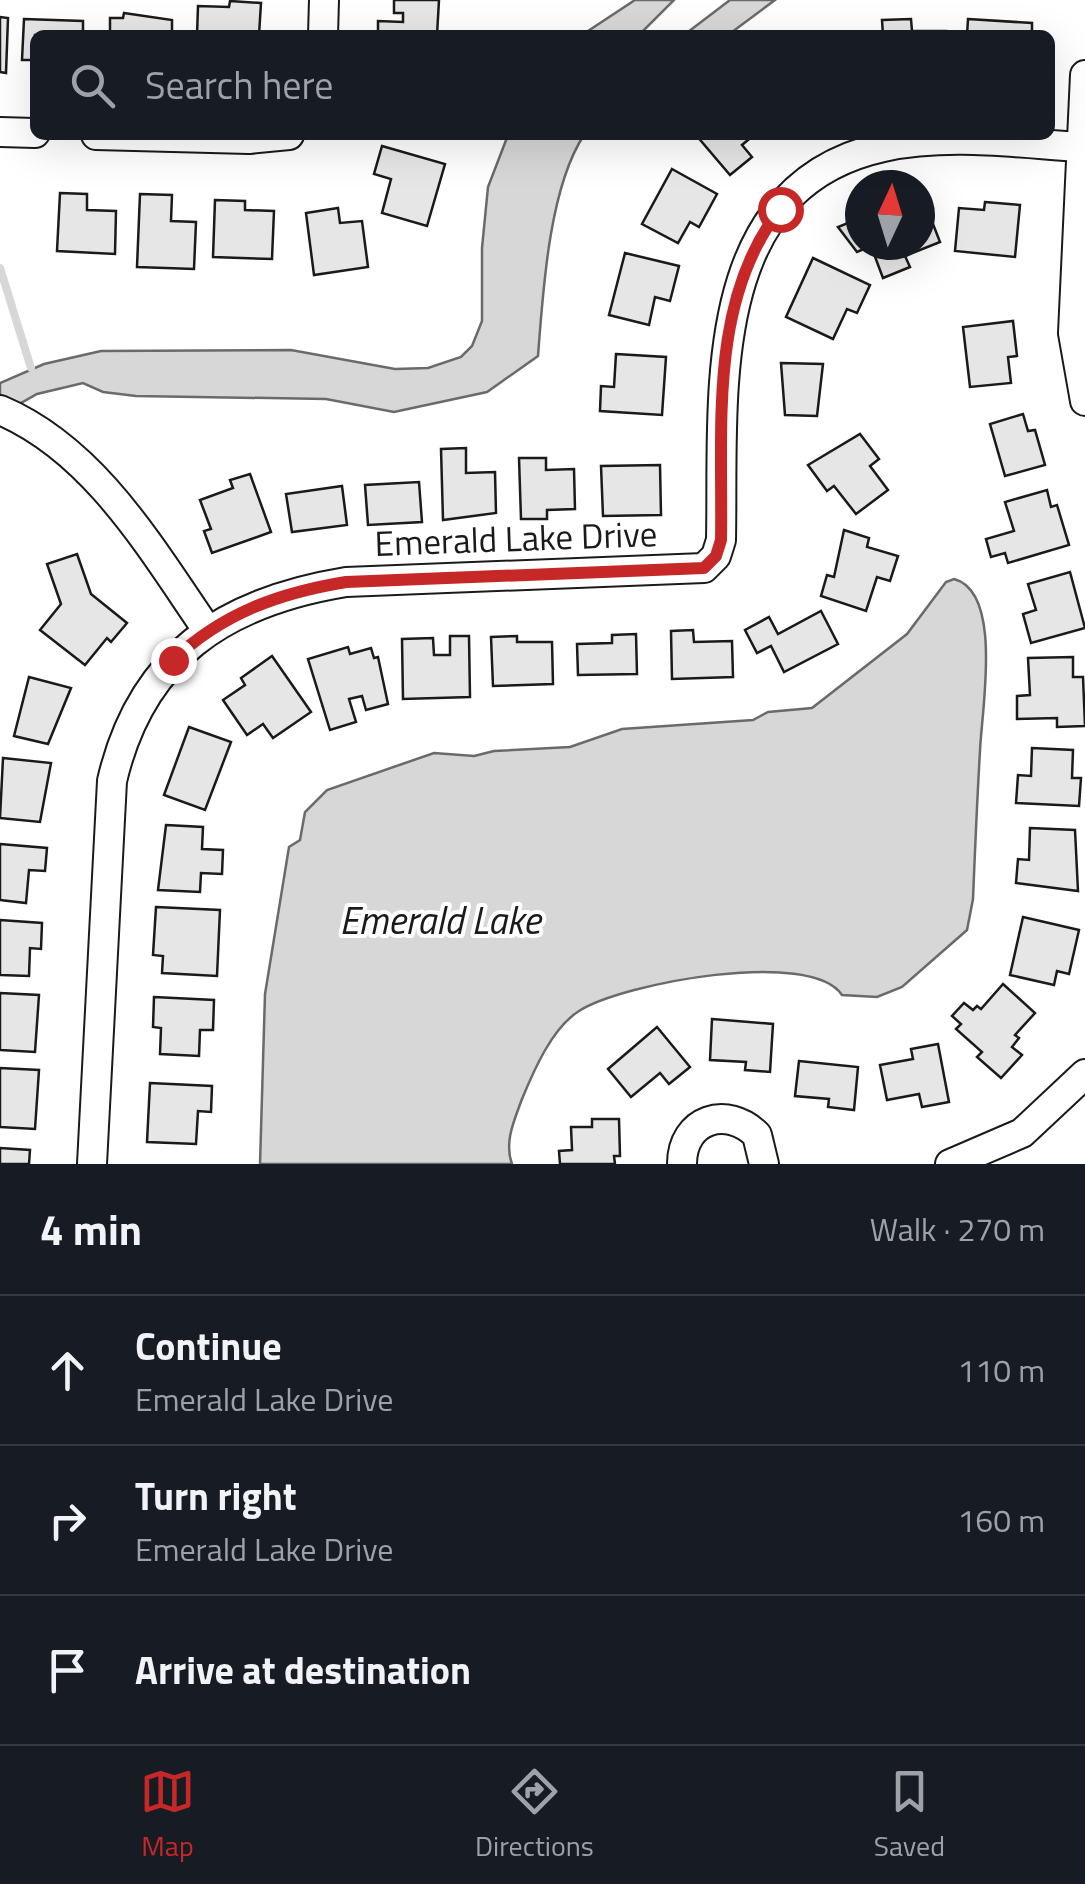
<!DOCTYPE html>
<meta charset="utf-8">
<style>
:root{--surface:#171b24;--page:#20242c;--text:#f1f3f6;--muted:#9ea1a6;--line:#363941;--accent:#c62828}
body{margin:0;font-family:"Titillium Web",sans-serif;background:var(--page);color:var(--text)}
.compass{position:absolute;left:845px;top:170px;width:90px;height:90px;border-radius:50%;background:var(--surface);box-shadow:0 10px 40px #0002;rotate:4deg}
.stop{position:absolute;width:30px;height:30px;margin:-22px;border:8px solid #c62828;border-radius:50%;background:#fff}
.stop.end{background:#c62828;border-color:#fff;box-shadow:0 2px 10px #0008}
.list{margin:0;padding:0;list-style:none}
h2{display:flex;justify-content:space-between;align-items:center;height:130px;margin:0;padding:0 40px;font-size:42px}
h2 small{font-size:32px;font-weight:400;color:var(--muted)}
.list li{display:grid;grid-template-columns:65px 1fr auto;gap:30px;align-items:center;box-sizing:border-box;height:150px;padding:0 40px;border-top:2px solid var(--line)}
.list b{display:block;font-size:38px;white-space:nowrap}
.list p{margin:0;font-size:32px;white-space:nowrap;color:var(--muted)}
.list em{font-size:32px;font-style:normal;color:var(--muted)}
.icon{flex:none;width:55px;height:55px;fill:none;stroke:currentColor;stroke-width:2;stroke-linecap:round;stroke-linejoin:round}
.map{position:relative;flex:none;width:1085px;height:1164px;overflow:hidden}
.search{position:absolute;background:var(--surface);box-shadow:0 10px 40px #0002;left:30px;right:30px;top:30px;height:110px;display:flex;align-items:center;gap:25px;box-sizing:border-box;padding:0 35px;border-radius:15px;color:var(--muted);font-size:38px}
.sheet{height:580px;background:var(--surface)}
nav{display:flex;justify-content:space-around;align-items:center;box-sizing:border-box;height:140px;border-top:2px solid var(--line);background:var(--surface);font-size:28px;color:var(--muted)}
nav a{display:grid;justify-items:center;gap:5px}
nav .on{color:var(--accent)}
.map>svg:first-child{display:block}
.water{fill:#d7d7d7;stroke:#6a6a6a;stroke-width:2.5}
.lines{fill:none;stroke-linecap:round;stroke-linejoin:round}
.stream{stroke:#d7d7d7;stroke-width:8}
.building{fill:#e6e6e6;stroke:#1a1a1a;stroke-width:2.5}
.minor-casing{stroke:#1a1a1a;stroke-width:32}
.minor{stroke:#fff;stroke-width:28}
.route{stroke:#c62828;stroke-width:12}
.labels{text-anchor:middle;stroke-width:8;stroke-linejoin:round;paint-order:stroke}
.street-label{font-size:35px;fill:#1a1a1a;stroke:#fff}
.water-label{font-size:38px;font-style:italic;fill:#1a1a1a;stroke:#fff}
</style>
<div class="map">
<svg width="1085" height="1164" viewBox="0 0 1085 1164">
<rect width="100%" height="100%" fill="#fff"/>
<g class="water">
<polygon points="635,0 674,0 639,35 582,35"/>
<polygon points="730,0 775,0 728,35 684,35"/>
<path d="M 508,135 L 584,135 C 549,188 543,291 538,356 L 487,392 L 394,412 L 326,399 L 136,396 L 103,392 L 83,383 L 37,394 L 0,415 L 0,383 L 44,364 L 101,351 L 291,350 L 395,369 L 428,368 L 461,357 L 472,346 L 482,321 L 482,248 L 488,187 Z"/>
<path d="M 954,579 C 1004,592 981,714 980,751 C 977,801 975,850 973,899 L 967,930 L 902,987 L 877,997 L 842,995 C 811,948 623,983 579,1011 C 552,1028 534,1070 522,1099 C 514,1121 504,1142 512,1164 L 260,1164 L 265,994 L 289,847 L 300,840 L 305,812 L 327,790 L 434,753 L 474,756 L 494,751 L 570,747 L 622,729 L 753,720 L 768,712 L 812,708 L 907,634 L 946,582 Z"/>
</g>
<g class="lines">
<polyline class="stream" points="0,268 31,368"/>
</g>
<g class="building">
<polygon points="394,0 439,0 437,35 378,35 378,21 403,22 403,13 394,13"/>
<polygon points="230,1 261,3 259,35 197,35 198,6 229,7"/>
<polygon points="124,13 172,20 172,35 110,35 110,18 123,18"/>
<polygon points="0,17 8,18 6,73 0,72"/>
<polygon points="24,19 83,21 83,35 35,35 35,60 22,60"/>
<polygon points="911,19 912,31 946,31 946,35 883,35 882,20"/>
<polygon points="968,19 1032,23 1032,35 967,35"/>
<polygon points="696,135 754,135 742,145 752,157 730,175"/>
<polygon points="382,146 445,164 427,226 382,213 391,179 374,174"/>
<polygon points="672,169 717,194 699,227 690,222 678,243 642,224"/>
<polygon points="60,193 87,194 87,210 116,211 115,254 57,251"/>
<polygon points="921,193 940,242 905,256 910,267 883,278 871,246 857,252 838,227 860,218 860,245 920,245"/>
<polygon points="140,194 172,195 171,221 196,222 194,269 137,267"/>
<polygon points="215,200 245,201 245,210 274,211 272,259 213,257"/>
<polygon points="985,202 1020,205 1015,257 955,251 959,208 984,210"/>
<polygon points="338,208 340,223 362,221 368,267 314,275 306,213"/>
<polygon points="625,253 679,266 670,301 655,297 649,325 609,315"/>
<polygon points="813,258 870,285 857,313 847,309 833,339 786,317"/>
<polygon points="1013,321 1017,356 1008,357 1011,383 970,387 963,327"/>
<polygon points="616,354 666,357 662,415 600,411 601,386 614,387"/>
<polygon points="781,363 823,364 817,416 785,415"/>
<polygon points="1023,414 1028,431 1035,430 1045,465 1005,476 990,424"/>
<polygon points="860,434 879,459 870,466 888,490 856,514 834,486 827,491 808,465"/>
<polygon points="466,448 466,473 495,472 496,513 443,520 441,449"/>
<polygon points="519,458 546,458 546,470 574,469 575,509 547,510 547,519 521,519"/>
<polygon points="660,465 661,515 603,516 601,466"/>
<polygon points="250,474 271,532 212,553 204,531 211,529 200,500 233,488 230,480"/>
<polygon points="419,482 422,522 368,525 365,485"/>
<polygon points="342,486 347,525 292,532 286,494"/>
<polygon points="1047,490 1051,507 1057,505 1069,545 1008,563 1005,553 991,557 986,539 1014,531 1005,502"/>
<polygon points="844,530 869,538 867,547 898,556 890,581 877,577 866,611 821,596 827,575 834,577"/>
<polygon points="77,554 91,594 127,623 111,642 107,638 85,665 40,630 61,604 47,564"/>
<polygon points="1070,572 1085,628 1031,643 1023,614 1036,610 1028,584"/>
<polygon points="821,611 838,644 784,672 771,646 757,653 745,630 769,617 778,634"/>
<polygon points="693,630 694,642 732,641 733,677 672,679 671,631"/>
<polygon points="636,634 637,674 578,675 577,644 612,643 612,635"/>
<polygon points="450,636 469,636 470,697 403,699 402,639 433,638 434,655 450,655"/>
<polygon points="517,636 517,642 552,642 553,684 493,686 491,637"/>
<polygon points="348,647 350,654 371,648 374,658 378,657 388,704 366,710 362,696 349,699 356,722 330,730 308,659"/>
<polygon points="272,656 311,712 273,738 263,724 247,735 223,700 245,685 241,678"/>
<polygon points="1073,657 1073,677 1083,677 1085,726 1057,727 1057,718 1017,719 1017,696 1030,695 1028,658"/>
<polygon points="29,677 71,688 48,744 14,736"/>
<polygon points="189,727 231,742 205,810 164,795"/>
<polygon points="1032,748 1073,750 1072,778 1081,778 1079,806 1016,803 1018,775 1031,776"/>
<polygon points="3,758 51,763 40,822 0,818"/>
<polygon points="166,825 203,827 202,849 223,850 222,874 201,873 200,892 158,890"/>
<polygon points="1030,828 1075,830 1078,891 1016,883 1018,859 1029,860"/>
<polygon points="0,844 47,848 45,871 29,870 26,903 0,900"/>
<polygon points="156,907 220,910 217,976 162,973 163,956 153,955"/>
<polygon points="1023,917 1079,930 1069,974 1057,971 1054,985 1010,975"/>
<polygon points="0,920 42,923 41,949 30,948 29,976 0,975"/>
<polygon points="1003,984 1035,1013 1015,1035 1019,1038 1012,1047 1022,1055 1001,1078 977,1057 982,1052 956,1029 961,1024 952,1016 964,1003 973,1010 977,1006 981,1009"/>
<polygon points="0,993 39,995 35,1052 0,1050"/>
<polygon points="154,997 214,1000 213,1030 200,1030 199,1056 160,1054 161,1028 153,1027"/>
<polygon points="712,1019 773,1024 770,1072 745,1070 746,1062 710,1060"/>
<polygon points="657,1027 690,1067 669,1084 660,1073 631,1097 608,1069"/>
<polygon points="938,1044 949,1102 922,1107 919,1094 887,1100 880,1065 913,1059 911,1049"/>
<polygon points="799,1061 858,1067 854,1110 828,1107 829,1099 795,1096"/>
<polygon points="0,1068 39,1070 35,1129 0,1127"/>
<polygon points="150,1083 212,1086 211,1112 198,1111 196,1144 147,1142"/>
<polygon points="592,1119 619,1119 620,1156 614,1156 615,1164 560,1164 559,1151 572,1150 571,1127 592,1127"/>
<polygon points="0,1148 30,1150 29,1164 0,1164"/>
</g>
<g class="lines">
<g class="minor-casing">
<g id="minor">
<polyline points="323,35 324,0"/>
<polyline points="1085,75 1073,333 1085,401"/>
<polyline points="0,132 35,133"/>
<polyline points="96,135 249,139 289,135"/>
<path d="M 0,410 C 95,450 152,550 208,631"/>
<path d="M 92,1164 L 112,781 C 141,656 224,602 346,582 L 704,568 L 716,556 L 721,540 C 724,399 701,187 883,147 C 947,133 1016,143 1081,147"/>
<path d="M 682,1164 C 682,1119 727,1105 757,1135 L 764,1164"/>
<polyline points="950,1164 1022,1133 1085,1074"/>
</g>
</g>
<use href="#minor" class="minor"/>
</g>
<g class="lines">
<path class="route" d="M 173,660 C 223,613 279,593 346,582 L 704,568 L 716,556 L 721,540 C 723,428 708,302 780,209"/>
</g>
<g class="labels">
<g class="street-label">
<text transform="translate(516 539) rotate(-2)" y="12">Emerald Lake Drive</text>
</g>
<g class="water-label">
<text x="440" y="934">Emerald Lake</text>
</g>
</g>
</svg>
<svg class="compass" viewBox="-18 -18 36 36"><path d="M0-13l5 13h-10z" fill="#e53935"/><path d="M0 13l5-13h-10z" fill="#9ea1a6"/></svg>
<div class="stop" style="left:780px;top:209px"></div>
<div class="stop end" style="left:173px;top:660px"></div>
<div class="search"><svg class="icon" aria-label="search" viewBox="0 0 24 24"><circle cx="10" cy="10" r="6"/><path d="M15 15l6 6"/></svg>Search here</div>
</div>
<section class="sheet">
<h2>4 min<small>Walk · 270 m</small></h2>
<ul class="list">
<li><svg class="icon" aria-label="ahead" viewBox="0 0 24 24"><path d="M12 20V5M6 11l6-6 6 6"/></svg><div><b>Continue</b><p>Emerald Lake Drive</p></div><em>110 m</em></li>
<li><svg class="icon" aria-label="right" viewBox="0 0 24 24"><path d="M7 20v-9h11M14 6l5 5-5 5"/></svg><div><b>Turn right</b><p>Emerald Lake Drive</p></div><em>160 m</em></li>
<li><svg class="icon" aria-label="arrive" viewBox="0 0 24 24"><path d="M6 21V4h12l-3 4 3 4H6"/></svg><div><b>Arrive at destination</b></div></li>
</ul>
</section>
<nav>
<a class="on"><svg class="icon" aria-label="map" viewBox="0 0 24 24"><path d="M3 6l6-2 6 2 6-2v14l-6 2-6-2-6 2zM9 4v14M15 6v14"/></svg>Map</a>
<a><svg class="icon" aria-label="directions" viewBox="0 0 24 24"><path d="M12 3l9 9-9 9-9-9zM9 14v-3h6M13 9l2 2-2 2"/></svg>Directions</a>
<a><svg class="icon" aria-label="saved" viewBox="0 0 24 24"><path d="M7 4h10v16l-5-4-5 4z"/></svg>Saved</a>
</nav>
